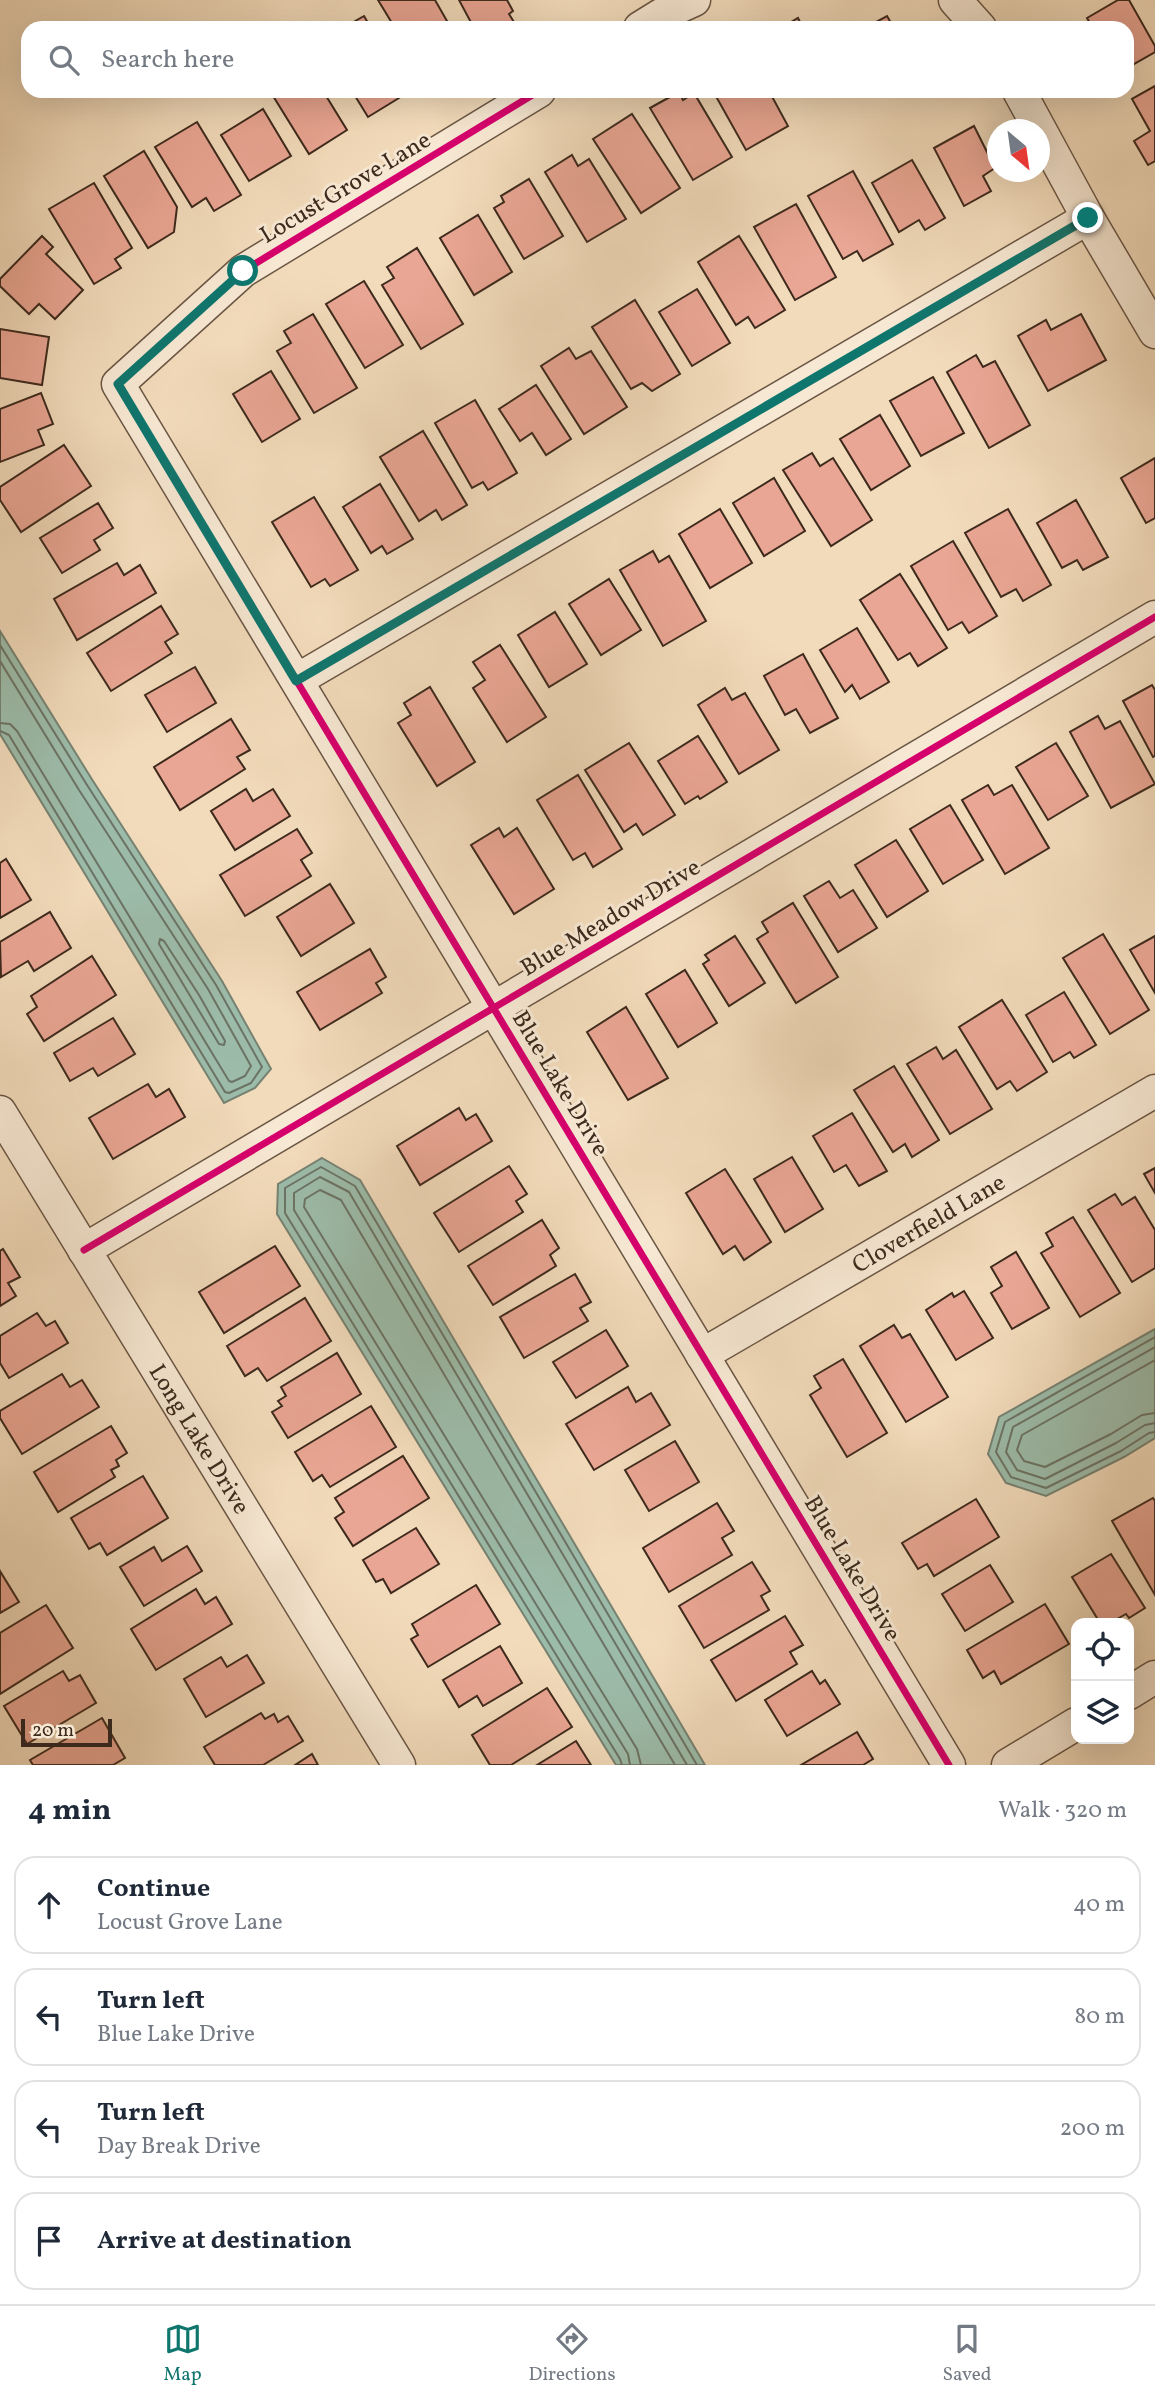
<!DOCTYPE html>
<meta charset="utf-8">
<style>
:root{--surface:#fff;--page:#f6f6f7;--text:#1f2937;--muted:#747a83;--line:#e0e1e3;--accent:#0f766e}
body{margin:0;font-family:Vollkorn,serif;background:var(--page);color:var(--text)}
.controls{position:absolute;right:21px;bottom:21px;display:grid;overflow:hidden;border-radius:14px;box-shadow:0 7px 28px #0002}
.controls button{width:63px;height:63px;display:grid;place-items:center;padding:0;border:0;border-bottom:2px solid var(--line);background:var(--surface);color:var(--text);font:35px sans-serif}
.compass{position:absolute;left:987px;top:119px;width:63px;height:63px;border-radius:50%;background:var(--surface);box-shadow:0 7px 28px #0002;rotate:151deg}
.scale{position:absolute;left:21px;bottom:18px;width:91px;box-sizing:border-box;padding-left:7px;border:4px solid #3d2a1d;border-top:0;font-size:19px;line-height:24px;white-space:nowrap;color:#3d2a1d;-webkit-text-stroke:5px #f7e8d3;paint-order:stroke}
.stop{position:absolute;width:21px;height:21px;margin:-16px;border:5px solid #0f766e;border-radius:50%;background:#fff}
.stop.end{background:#0f766e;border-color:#fff;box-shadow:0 2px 7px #0008}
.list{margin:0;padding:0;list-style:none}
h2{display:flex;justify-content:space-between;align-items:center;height:91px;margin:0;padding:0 28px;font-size:30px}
h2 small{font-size:23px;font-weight:400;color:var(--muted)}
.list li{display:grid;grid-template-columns:46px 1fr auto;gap:21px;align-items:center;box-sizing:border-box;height:98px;margin:0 14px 14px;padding:0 14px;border:2px solid var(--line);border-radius:21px}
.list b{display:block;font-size:26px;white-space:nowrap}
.list p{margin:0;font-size:23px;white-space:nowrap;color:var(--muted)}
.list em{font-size:23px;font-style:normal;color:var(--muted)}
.icon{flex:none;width:38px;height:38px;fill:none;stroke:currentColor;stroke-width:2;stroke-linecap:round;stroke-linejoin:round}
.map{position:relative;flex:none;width:1155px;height:1765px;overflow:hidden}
.search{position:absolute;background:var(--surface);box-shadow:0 7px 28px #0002;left:21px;right:21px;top:21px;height:77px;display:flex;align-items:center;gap:18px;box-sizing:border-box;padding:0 24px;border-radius:21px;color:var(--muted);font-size:26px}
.sheet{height:539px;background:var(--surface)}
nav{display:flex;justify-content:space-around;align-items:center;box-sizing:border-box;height:98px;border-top:2px solid var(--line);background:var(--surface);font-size:19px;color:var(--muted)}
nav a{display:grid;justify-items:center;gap:4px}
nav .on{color:var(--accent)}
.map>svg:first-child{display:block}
.water{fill:#9cbcaa;stroke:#768272;stroke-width:2}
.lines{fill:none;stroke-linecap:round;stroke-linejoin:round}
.shore{stroke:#6c7364;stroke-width:2}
.building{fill:#eaa694;stroke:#3d2a1d;stroke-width:2}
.minor-casing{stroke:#6a5644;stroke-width:35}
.minor{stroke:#f7e8d3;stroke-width:32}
.cycleway-casing{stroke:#f7e8d3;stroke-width:11}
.cycleway{stroke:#d6006c;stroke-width:7}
.route{stroke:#0f766e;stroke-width:9}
.labels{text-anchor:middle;stroke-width:6;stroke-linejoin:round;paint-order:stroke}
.street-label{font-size:24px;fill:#3d2a1d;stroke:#f7e8d3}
</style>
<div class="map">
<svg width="1155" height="1765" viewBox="0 0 1155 1765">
<rect width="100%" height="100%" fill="#f2dbbb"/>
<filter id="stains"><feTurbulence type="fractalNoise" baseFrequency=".00286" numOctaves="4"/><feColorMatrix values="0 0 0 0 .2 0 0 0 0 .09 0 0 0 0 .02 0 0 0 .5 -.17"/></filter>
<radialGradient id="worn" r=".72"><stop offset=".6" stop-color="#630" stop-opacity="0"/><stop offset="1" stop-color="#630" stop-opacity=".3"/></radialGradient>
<g class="water">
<polygon points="0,631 93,781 222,981 271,1069 255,1088 224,1103 0,734"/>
<polygon points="322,1158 360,1180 705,1765 616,1765 277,1214 278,1184"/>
<polygon points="1155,1329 1155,1438 1124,1457 1046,1496 1006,1483 988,1454 999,1417"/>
</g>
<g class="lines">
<g class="shore">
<polyline points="0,645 87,785 216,985 262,1067 251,1083 229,1093 225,1092 9,735 0,731"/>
<polyline points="0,661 79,790 208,989 251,1066 245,1076 232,1082 229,1081 17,731 10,724 0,723"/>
<polygon points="160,939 164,941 199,995 225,1041 224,1045 219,1044 159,944"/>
<polyline points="1155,1337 1005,1422 996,1452 1011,1477 1046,1488 1121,1451 1149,1433 1155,1432"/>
<polyline points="1155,1347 1013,1427 1006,1452 1017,1470 1045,1479 1116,1443 1145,1425 1155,1423"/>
<polyline points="1155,1360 1022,1435 1017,1450 1024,1461 1045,1467 1111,1434 1142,1415 1155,1413"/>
<polyline points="622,1765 620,1759 285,1213 285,1188 321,1167 355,1186 697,1765"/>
<polyline points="630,1765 628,1754 294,1210 294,1193 320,1177 349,1192 687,1765"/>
<polyline points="641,1765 637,1749 304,1207 305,1199 320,1190 341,1200 675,1765"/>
</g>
</g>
<g class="building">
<polygon points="378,0 435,0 451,28 395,28"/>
<polygon points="459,0 507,0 513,11 509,14 517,27 474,28"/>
<polygon points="1118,0 1129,0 1155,46 1155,52 1127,68 1127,28 1093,28 1087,18"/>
<polygon points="364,16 371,28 343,28"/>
<polygon points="887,16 894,28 865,28"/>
<polygon points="798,18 803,28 781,28"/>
<polygon points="1155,86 1155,161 1148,165 1134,141 1150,131 1132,99"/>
<polygon points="270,91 323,91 347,130 309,154"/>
<polygon points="352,91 395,91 399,98 368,117"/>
<polygon points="713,91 769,91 788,126 746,150"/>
<polygon points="679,92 683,100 694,93 732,157 693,180 650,108"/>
<polygon points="263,109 291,156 249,181 221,135"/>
<polygon points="632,114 680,188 641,213 593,139"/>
<polygon points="197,122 241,195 214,211 206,198 192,207 155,147"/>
<polygon points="974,126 995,168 983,176 991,191 964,206 934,148"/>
<polygon points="144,151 177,207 174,232 148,248 104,176"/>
<polygon points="572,155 578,166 589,159 626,219 587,242 545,172"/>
<polygon points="912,160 945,218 925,230 919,220 899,232 872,183"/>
<polygon points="853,171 893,244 863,261 857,251 843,259 808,196"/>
<polygon points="529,179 563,236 524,259 494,208 504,202 501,196"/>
<polygon points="94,183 132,248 115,259 121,268 94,284 49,209"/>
<polygon points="796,204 836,277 795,300 754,227"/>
<polygon points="478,215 512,272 474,295 440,238"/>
<polygon points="42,236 53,247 46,254 83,290 55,319 39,304 29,314 0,286 0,279"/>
<polygon points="739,236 785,310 755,328 748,317 736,325 698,262"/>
<polygon points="417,248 463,324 421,349 382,285 394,278 387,267"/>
<polygon points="364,281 403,345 365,368 326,304"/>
<polygon points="697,289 730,343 692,366 659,312"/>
<polygon points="635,300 680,374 652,391 642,383 631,389 592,327"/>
<polygon points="313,314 357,388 314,413 277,351 291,343 284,331"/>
<polygon points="1081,314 1106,360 1048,391 1018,336 1046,320 1051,330"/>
<polygon points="0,329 49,337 42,385 0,378"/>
<polygon points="569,348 576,359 591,351 627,407 584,434 541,366"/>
<polygon points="976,355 983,367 995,361 1030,425 989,448 947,372"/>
<polygon points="271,371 300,419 262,442 233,394"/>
<polygon points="933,377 964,433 921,456 890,401"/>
<polygon points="536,385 571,439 546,455 532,433 520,441 499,409"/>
<polygon points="41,393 53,424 38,430 44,445 0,462 0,409"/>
<polygon points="475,400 517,473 488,490 483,482 472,488 435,423"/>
<polygon points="880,415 910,466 871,490 840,439"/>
<polygon points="423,431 467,505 442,520 436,510 419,521 380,457"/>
<polygon points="64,445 91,486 21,532 0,500 0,487"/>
<polygon points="812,453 820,466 833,458 872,520 831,546 783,470"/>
<polygon points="1155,458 1155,518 1146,523 1121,478"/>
<polygon points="774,478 805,531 764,556 733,503"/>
<polygon points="380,484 413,539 387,554 382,546 371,553 343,507"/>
<polygon points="314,497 358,570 330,586 325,579 311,587 272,522"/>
<polygon points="1076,500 1108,557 1083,570 1077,560 1062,568 1037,523"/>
<polygon points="98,503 113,528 94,540 100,550 62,573 40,538"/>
<polygon points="720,509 752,563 710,588 679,534"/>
<polygon points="1008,509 1051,585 1023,601 1016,589 1001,597 965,533"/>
<polygon points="953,541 997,616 969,633 962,622 948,630 911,566"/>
<polygon points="653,551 659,562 669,556 706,621 663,646 620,570"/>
<polygon points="117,563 124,575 140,565 156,593 77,640 54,599"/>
<polygon points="900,574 947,648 918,666 910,653 898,660 860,600"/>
<polygon points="609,579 641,630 601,655 569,604"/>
<polygon points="161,606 178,634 165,642 172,653 111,691 87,653"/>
<polygon points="555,612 587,664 549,687 518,635"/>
<polygon points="857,628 889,682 860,699 852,685 845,692 820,650"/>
<polygon points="500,645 546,717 507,742 473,688 485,680 473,662"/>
<polygon points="803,654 838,718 810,733 796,709 785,715 764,676"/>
<polygon points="195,667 216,703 167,732 145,695"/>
<polygon points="1152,685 1155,690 1155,756 1153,757 1123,701"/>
<polygon points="430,687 475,762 437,786 398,723 411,715 404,703"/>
<polygon points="725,688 732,700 745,693 779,750 739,774 698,705"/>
<polygon points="1098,716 1105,729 1120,721 1155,784 1111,808 1070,732"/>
<polygon points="231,719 250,750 237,757 245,769 180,810 154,767"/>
<polygon points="698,736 727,782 700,799 698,796 685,804 658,761"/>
<polygon points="629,743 675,815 643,835 636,824 624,832 585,770"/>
<polygon points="1056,743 1088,796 1048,820 1016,767"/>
<polygon points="578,775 622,849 593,867 585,853 573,860 537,800"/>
<polygon points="988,785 994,795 1012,785 1049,848 1005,874 962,800"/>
<polygon points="246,789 253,801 273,789 290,816 235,850 211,811"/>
<polygon points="950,805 983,860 943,884 910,829"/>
<polygon points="499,828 504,837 517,828 554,889 514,914 471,845"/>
<polygon points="297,829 312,853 301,860 311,876 245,916 220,875"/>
<polygon points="896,840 928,891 887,917 855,865"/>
<polygon points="6,859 31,900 0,918 0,863"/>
<polygon points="829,881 840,898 853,890 877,928 838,952 804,896"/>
<polygon points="330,884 354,923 301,956 277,917"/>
<polygon points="793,903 838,977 796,1003 757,939 768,932 762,922"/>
<polygon points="50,912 71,948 34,971 28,961 1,977 0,942"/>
<polygon points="1103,934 1149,1010 1110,1034 1063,958"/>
<polygon points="735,936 765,983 729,1006 703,964 709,960 705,955"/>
<polygon points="1155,936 1155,993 1130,950"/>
<polygon points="370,949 386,977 376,983 382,993 320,1030 297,992"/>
<polygon points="92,956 116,995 44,1041 27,1014 37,1007 31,996"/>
<polygon points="685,970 717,1023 678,1047 646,994"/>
<polygon points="1064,992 1096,1045 1074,1058 1070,1052 1053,1062 1026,1015"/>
<polygon points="1002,1000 1047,1072 1017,1091 1010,1081 997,1089 959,1027"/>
<polygon points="626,1007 668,1078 628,1100 587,1032"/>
<polygon points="113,1018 135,1054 98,1076 93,1068 70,1081 54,1053"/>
<polygon points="936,1047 943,1059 956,1050 992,1109 950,1134 907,1064"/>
<polygon points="894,1066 939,1140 912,1157 905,1144 893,1152 854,1090"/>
<polygon points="148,1084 156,1097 169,1089 185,1117 113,1159 89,1118"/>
<polygon points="459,1108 466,1120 476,1114 492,1141 420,1185 397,1146"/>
<polygon points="852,1113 887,1171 859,1186 846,1165 834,1172 813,1136"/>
<polygon points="792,1157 823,1209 785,1232 754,1179"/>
<polygon points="509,1166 527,1194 516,1201 523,1212 459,1252 434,1213"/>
<polygon points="1155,1168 1155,1193 1144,1174"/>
<polygon points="725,1169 771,1242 744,1260 735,1246 723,1254 686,1193"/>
<polygon points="1115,1194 1122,1205 1135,1197 1155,1230 1155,1268 1132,1282 1088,1210"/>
<polygon points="1073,1217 1120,1293 1080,1317 1041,1253 1053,1246 1046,1233"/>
<polygon points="542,1220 559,1248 550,1255 556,1266 493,1305 468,1266"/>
<polygon points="275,1246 300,1286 224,1333 199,1292"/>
<polygon points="3,1249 20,1277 8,1283 16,1296 0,1306 0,1251"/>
<polygon points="1016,1252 1049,1308 1012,1329 991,1293 1002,1286 991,1267"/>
<polygon points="575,1274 591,1302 580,1308 588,1321 524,1358 500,1317"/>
<polygon points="964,1291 993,1338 956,1360 926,1310 952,1293 954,1297"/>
<polygon points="305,1298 331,1341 267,1381 258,1368 245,1376 227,1346"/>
<polygon points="37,1313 46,1326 55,1321 68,1343 9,1378 0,1363 0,1336"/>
<polygon points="894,1325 902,1338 910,1334 948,1397 906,1422 860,1346"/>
<polygon points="606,1330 628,1366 576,1398 553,1362"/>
<polygon points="337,1353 361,1394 288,1438 272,1412 282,1406 278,1401 286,1396 281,1387"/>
<polygon points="843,1359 887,1433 847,1457 810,1395 821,1388 814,1376"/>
<polygon points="62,1374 70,1387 82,1380 99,1407 22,1454 0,1418 0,1411"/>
<polygon points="628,1387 636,1402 651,1393 670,1425 594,1470 566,1424"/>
<polygon points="371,1406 396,1447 330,1487 322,1475 313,1481 295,1452"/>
<polygon points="111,1426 127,1453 116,1460 119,1466 111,1470 115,1477 58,1512 34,1472"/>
<polygon points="675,1441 699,1482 649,1511 625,1470"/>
<polygon points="403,1456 429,1498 353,1546 335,1518 344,1512 335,1498"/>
<polygon points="143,1476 168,1518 107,1555 100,1543 89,1549 71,1518"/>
<polygon points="1153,1498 1155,1501 1155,1595 1112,1521"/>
<polygon points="976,1499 999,1537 934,1576 927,1564 918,1569 902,1543"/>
<polygon points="717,1503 734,1531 722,1538 732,1555 669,1592 643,1548"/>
<polygon points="416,1528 439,1564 391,1593 383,1579 376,1582 363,1560"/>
<polygon points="187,1546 202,1571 144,1606 120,1567 154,1547 162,1561"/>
<polygon points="1111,1554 1145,1608 1129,1618 1126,1614 1110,1623 1100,1623 1072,1577"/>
<polygon points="752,1562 770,1591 761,1596 769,1610 704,1648 679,1606"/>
<polygon points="990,1565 1013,1602 965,1631 942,1594"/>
<polygon points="0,1571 19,1602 0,1613"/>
<polygon points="476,1585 500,1624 428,1667 411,1639 418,1635 412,1624"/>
<polygon points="196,1589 205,1604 216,1597 232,1624 156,1670 131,1629"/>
<polygon points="1045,1604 1069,1644 1001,1684 994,1671 983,1678 967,1650"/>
<polygon points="46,1605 73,1648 0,1694 0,1633"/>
<polygon points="785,1616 803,1645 790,1652 797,1664 736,1701 711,1660"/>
<polygon points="500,1646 522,1683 483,1706 477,1696 459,1707 443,1680"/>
<polygon points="247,1655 264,1683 206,1717 184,1679 221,1657 227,1667"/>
<polygon points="63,1671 69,1681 80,1675 96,1703 27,1744 4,1706"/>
<polygon points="812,1671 820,1684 825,1680 840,1704 787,1736 765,1700"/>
<polygon points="547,1688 572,1727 511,1765 490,1765 472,1735"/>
<polygon points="261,1713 265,1719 274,1714 278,1722 288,1716 303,1741 263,1765 215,1765 204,1747"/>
<polygon points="102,1718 125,1758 113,1765 33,1765 30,1760"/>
<polygon points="857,1732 873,1759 863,1765 801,1765"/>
<polygon points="576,1741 591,1765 537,1765"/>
<polygon points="312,1754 318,1765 295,1765"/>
</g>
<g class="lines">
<g class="minor-casing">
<g id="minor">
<polyline points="955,0 980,28"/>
<polyline points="640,28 661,15 694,0"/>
<polyline points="539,91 243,271 118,384 949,1765"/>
<polyline points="1019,91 1088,218 1155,332"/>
<polyline points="297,680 1088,218"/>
<path id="s1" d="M 0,1112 L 399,1765"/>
<polyline points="84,1250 1155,617"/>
<path id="s2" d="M 702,1355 L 1155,1091"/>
<polyline points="1129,1693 1155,1677"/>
<polyline points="1008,1765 1076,1724"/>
</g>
</g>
<use href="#minor" class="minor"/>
<g class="cycleway-casing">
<g id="cycleway">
<polyline points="539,91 243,271 118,384 949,1765"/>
<polyline points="84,1250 1155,617"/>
</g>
</g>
<use href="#cycleway" class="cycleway"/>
</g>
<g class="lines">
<polyline class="route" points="243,271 118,384 296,681 1088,218"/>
</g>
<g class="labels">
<g class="street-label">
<text transform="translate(345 187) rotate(-31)" y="8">Locust Grove Lane</text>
<text transform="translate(610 917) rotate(-31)" y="8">Blue Meadow Drive</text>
<text transform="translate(561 1083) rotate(59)" y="8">Blue Lake Drive</text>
<text dy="8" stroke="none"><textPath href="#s2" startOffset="262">Cloverfield Lane</textPath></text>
<text dy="8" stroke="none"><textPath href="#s1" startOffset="383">Long Lake Drive</textPath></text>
<text transform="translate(853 1568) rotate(59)" y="8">Blue Lake Drive</text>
</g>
</g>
<rect width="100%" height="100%" filter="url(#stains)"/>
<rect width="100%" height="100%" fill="url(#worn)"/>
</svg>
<div class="controls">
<button><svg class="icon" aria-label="locate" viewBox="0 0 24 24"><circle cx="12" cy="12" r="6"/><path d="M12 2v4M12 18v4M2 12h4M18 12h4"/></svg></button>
<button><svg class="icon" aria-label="layers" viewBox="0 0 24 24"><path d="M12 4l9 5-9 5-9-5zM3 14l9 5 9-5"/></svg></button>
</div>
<svg class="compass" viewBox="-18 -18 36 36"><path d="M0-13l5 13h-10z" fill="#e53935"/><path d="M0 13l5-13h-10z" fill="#747a83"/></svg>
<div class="scale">20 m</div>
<div class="stop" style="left:243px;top:271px"></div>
<div class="stop end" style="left:1088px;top:218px"></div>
<div class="search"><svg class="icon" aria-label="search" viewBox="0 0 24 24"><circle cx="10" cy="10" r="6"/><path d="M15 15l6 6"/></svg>Search here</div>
</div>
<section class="sheet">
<h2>4 min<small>Walk · 320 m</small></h2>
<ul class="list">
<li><svg class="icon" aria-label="ahead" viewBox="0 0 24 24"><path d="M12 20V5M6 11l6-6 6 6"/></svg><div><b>Continue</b><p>Locust Grove Lane</p></div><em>40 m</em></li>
<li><svg class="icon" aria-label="left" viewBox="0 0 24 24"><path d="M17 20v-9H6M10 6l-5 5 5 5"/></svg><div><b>Turn left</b><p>Blue Lake Drive</p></div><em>80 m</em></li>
<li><svg class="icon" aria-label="left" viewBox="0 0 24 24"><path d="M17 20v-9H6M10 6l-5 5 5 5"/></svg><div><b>Turn left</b><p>Day Break Drive</p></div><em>200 m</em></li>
<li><svg class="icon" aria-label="arrive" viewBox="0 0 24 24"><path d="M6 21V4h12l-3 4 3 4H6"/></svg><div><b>Arrive at destination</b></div></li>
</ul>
</section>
<nav>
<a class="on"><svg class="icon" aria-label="map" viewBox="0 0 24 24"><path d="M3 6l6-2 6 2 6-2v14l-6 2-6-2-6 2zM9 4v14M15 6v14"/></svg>Map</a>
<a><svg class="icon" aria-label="directions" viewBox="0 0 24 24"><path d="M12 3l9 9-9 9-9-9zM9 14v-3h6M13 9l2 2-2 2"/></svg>Directions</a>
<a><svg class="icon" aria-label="saved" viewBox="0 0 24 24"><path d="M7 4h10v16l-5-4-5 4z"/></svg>Saved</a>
</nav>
